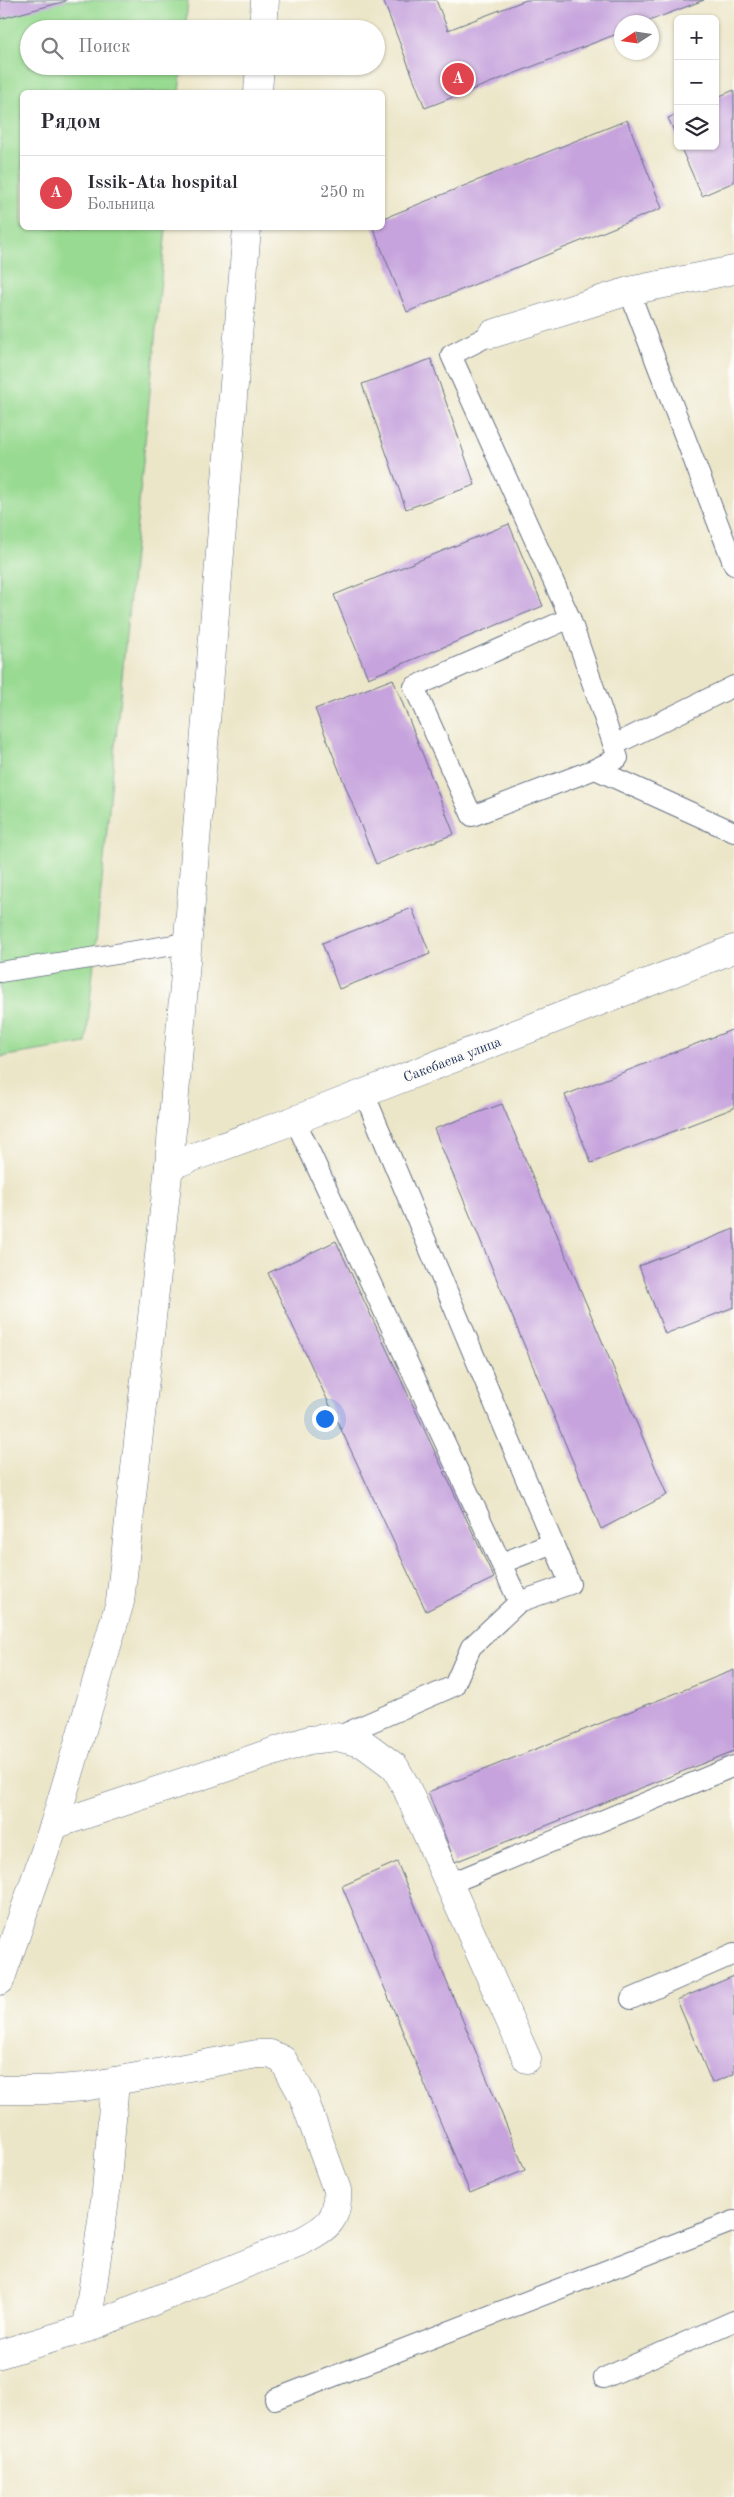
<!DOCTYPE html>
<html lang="ru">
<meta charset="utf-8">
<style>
:root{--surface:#fff;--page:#f2f2f3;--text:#2b2b33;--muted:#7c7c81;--line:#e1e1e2;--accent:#0b8043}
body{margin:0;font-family:"Old Standard TT",serif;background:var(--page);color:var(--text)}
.controls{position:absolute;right:15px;top:15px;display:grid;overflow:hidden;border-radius:8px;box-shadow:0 1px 4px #0004}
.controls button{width:45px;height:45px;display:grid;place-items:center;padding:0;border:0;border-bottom:1px solid var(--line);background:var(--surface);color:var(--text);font:25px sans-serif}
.compass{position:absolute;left:614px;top:15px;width:45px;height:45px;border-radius:50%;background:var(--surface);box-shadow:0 1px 4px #0004;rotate:258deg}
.you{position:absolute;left:324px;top:1418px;width:18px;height:18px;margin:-12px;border:4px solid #fff;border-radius:50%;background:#1a73e8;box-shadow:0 0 0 8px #1a73e833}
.badge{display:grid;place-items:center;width:32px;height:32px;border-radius:50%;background:var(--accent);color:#fff;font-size:16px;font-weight:700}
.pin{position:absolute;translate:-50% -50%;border:2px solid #fff;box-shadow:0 1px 5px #0006}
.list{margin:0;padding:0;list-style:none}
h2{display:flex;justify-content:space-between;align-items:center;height:65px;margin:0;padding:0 20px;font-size:21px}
h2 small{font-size:16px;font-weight:400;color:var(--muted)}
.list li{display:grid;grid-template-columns:32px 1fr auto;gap:15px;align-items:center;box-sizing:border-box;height:75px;padding:0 20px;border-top:1px solid var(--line)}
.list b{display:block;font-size:19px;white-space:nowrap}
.list p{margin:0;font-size:16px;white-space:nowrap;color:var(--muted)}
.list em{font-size:16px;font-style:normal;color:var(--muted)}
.icon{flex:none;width:28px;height:28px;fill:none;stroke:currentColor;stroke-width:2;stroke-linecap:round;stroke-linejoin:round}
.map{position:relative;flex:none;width:734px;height:2497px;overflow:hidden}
.search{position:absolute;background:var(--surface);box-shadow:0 1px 4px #0004;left:20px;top:20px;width:365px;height:55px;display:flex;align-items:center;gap:12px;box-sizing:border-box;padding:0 18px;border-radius:28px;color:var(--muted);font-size:19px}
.panel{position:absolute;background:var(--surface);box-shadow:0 1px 4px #0004;left:20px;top:90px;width:365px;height:140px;border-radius:8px}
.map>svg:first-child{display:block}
.green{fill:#98da91;stroke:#5a8478}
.building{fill:#c6a3dd}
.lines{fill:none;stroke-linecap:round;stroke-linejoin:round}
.service-casing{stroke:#646f83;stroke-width:22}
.minor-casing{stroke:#646f83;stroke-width:29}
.tertiary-casing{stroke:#646f83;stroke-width:29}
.service{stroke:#fff;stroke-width:20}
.minor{stroke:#fff;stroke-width:28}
.tertiary{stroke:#fff;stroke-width:28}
.labels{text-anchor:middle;stroke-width:4.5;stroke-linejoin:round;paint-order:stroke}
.street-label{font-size:14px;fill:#1b2f5e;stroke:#fdfcf7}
</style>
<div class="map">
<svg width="734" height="2497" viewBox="0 0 734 2497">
<rect width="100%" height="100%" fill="#fdfcf7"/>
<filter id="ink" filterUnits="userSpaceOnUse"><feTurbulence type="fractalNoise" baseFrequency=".02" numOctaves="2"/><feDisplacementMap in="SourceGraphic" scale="10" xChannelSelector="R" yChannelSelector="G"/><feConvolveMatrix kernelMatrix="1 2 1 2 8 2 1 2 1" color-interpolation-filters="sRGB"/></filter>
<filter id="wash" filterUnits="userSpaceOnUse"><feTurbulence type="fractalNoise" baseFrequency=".0096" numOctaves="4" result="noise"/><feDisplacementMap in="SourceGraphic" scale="20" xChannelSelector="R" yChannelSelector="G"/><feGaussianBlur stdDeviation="1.12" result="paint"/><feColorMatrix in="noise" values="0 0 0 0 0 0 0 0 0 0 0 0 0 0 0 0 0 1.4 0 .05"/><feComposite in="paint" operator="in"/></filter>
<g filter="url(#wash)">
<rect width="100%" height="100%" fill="#ece6c9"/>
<polygon class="green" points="0,0 188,0 185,29 29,29 29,66 182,66 179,92 22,92 22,228 166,228 86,1043 0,1057"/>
<g id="blocks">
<g class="building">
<polygon points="0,0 66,0 66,1 0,19"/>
<polygon points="383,0 436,0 448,30 526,0 704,0 646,22 622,22 622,32 425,108"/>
<polygon points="734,90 734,182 702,196 680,146 715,146 715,98"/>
<polygon points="678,114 678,140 668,118"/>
<polygon points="627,120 662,208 407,312 373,228 382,228 382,219"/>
<polygon points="431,359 475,485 406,509 362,384"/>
<polygon points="509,524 543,606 368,678 334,595"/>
<polygon points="393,679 454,834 376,864 315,709"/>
<polygon points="412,908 430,954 339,989 322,943"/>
<polygon points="734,1029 734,1108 591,1163 565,1095"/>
<polygon points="502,1104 667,1495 601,1529 434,1129"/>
<polygon points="734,1229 734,1307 665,1334 639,1266"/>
<polygon points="336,1241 494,1578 426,1611 268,1273"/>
<polygon points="734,1670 734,1751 455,1862 428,1792"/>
<polygon points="397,1862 525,2170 470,2193 342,1886"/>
<polygon points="734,1976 734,2074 712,2083 677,2000"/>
</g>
</g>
</g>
<g filter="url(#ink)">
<use href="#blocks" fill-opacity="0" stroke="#646f83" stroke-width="1"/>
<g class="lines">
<g class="service-casing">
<g id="service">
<polyline points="629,291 734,565"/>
<polyline points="492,334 451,355 570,618"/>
<polyline points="614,745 734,686"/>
<polyline points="595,769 618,758 570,618 414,687 472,816 595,769 734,832"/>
<polyline points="0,972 187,943"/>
<polyline points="295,1120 519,1602"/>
<polyline points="502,1563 553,1543"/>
<polyline points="337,1737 454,1686 471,1647 519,1602 570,1584 364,1093"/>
<polyline points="449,1884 734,1766"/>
<polyline points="631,1999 734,1954"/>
<polyline points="604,2378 734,2321"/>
<polyline points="275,2399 734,2221"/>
</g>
</g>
<g class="minor-casing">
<g id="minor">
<polyline points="492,334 629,291 734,270"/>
<polyline points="169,1166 295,1120 734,949"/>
<polyline points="54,1825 309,1740 337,1737 364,1744 395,1767 406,1787 527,2059"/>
<path d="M 0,2090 L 45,2090 L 84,2087 L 257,2054 L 270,2054 L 283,2060 L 303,2096 L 337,2190 C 339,2221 327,2227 302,2241 L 87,2328 L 0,2354"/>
<polyline points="87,2328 106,2192 115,2081"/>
</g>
</g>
<g class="tertiary-casing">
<g id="tertiary">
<polyline points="263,29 265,0"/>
<polyline points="258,92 260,66"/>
<polyline points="0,1981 54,1825 120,1602 169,1166 247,228"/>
</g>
</g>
<use href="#service" class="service"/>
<use href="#minor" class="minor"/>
<use href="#tertiary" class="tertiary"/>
</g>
</g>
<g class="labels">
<g class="street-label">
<text transform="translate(452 1059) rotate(-21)" y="5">Сакебаева улица</text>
</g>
</g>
</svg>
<div class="controls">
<button>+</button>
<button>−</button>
<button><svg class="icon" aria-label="layers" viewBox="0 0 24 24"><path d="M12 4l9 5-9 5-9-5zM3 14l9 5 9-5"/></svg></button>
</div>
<svg class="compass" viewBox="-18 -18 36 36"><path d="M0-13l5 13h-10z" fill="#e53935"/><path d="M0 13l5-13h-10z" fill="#7c7c81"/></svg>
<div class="you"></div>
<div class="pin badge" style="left:458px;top:79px;background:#e0444e">A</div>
<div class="search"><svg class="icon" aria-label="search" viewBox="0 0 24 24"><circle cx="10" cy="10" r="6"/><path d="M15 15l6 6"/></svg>Поиск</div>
<section class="panel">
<h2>Рядом<small></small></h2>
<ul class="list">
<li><span class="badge" style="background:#e0444e">A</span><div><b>Issik-Ata hospital</b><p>Больница</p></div><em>250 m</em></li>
</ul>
</section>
</div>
